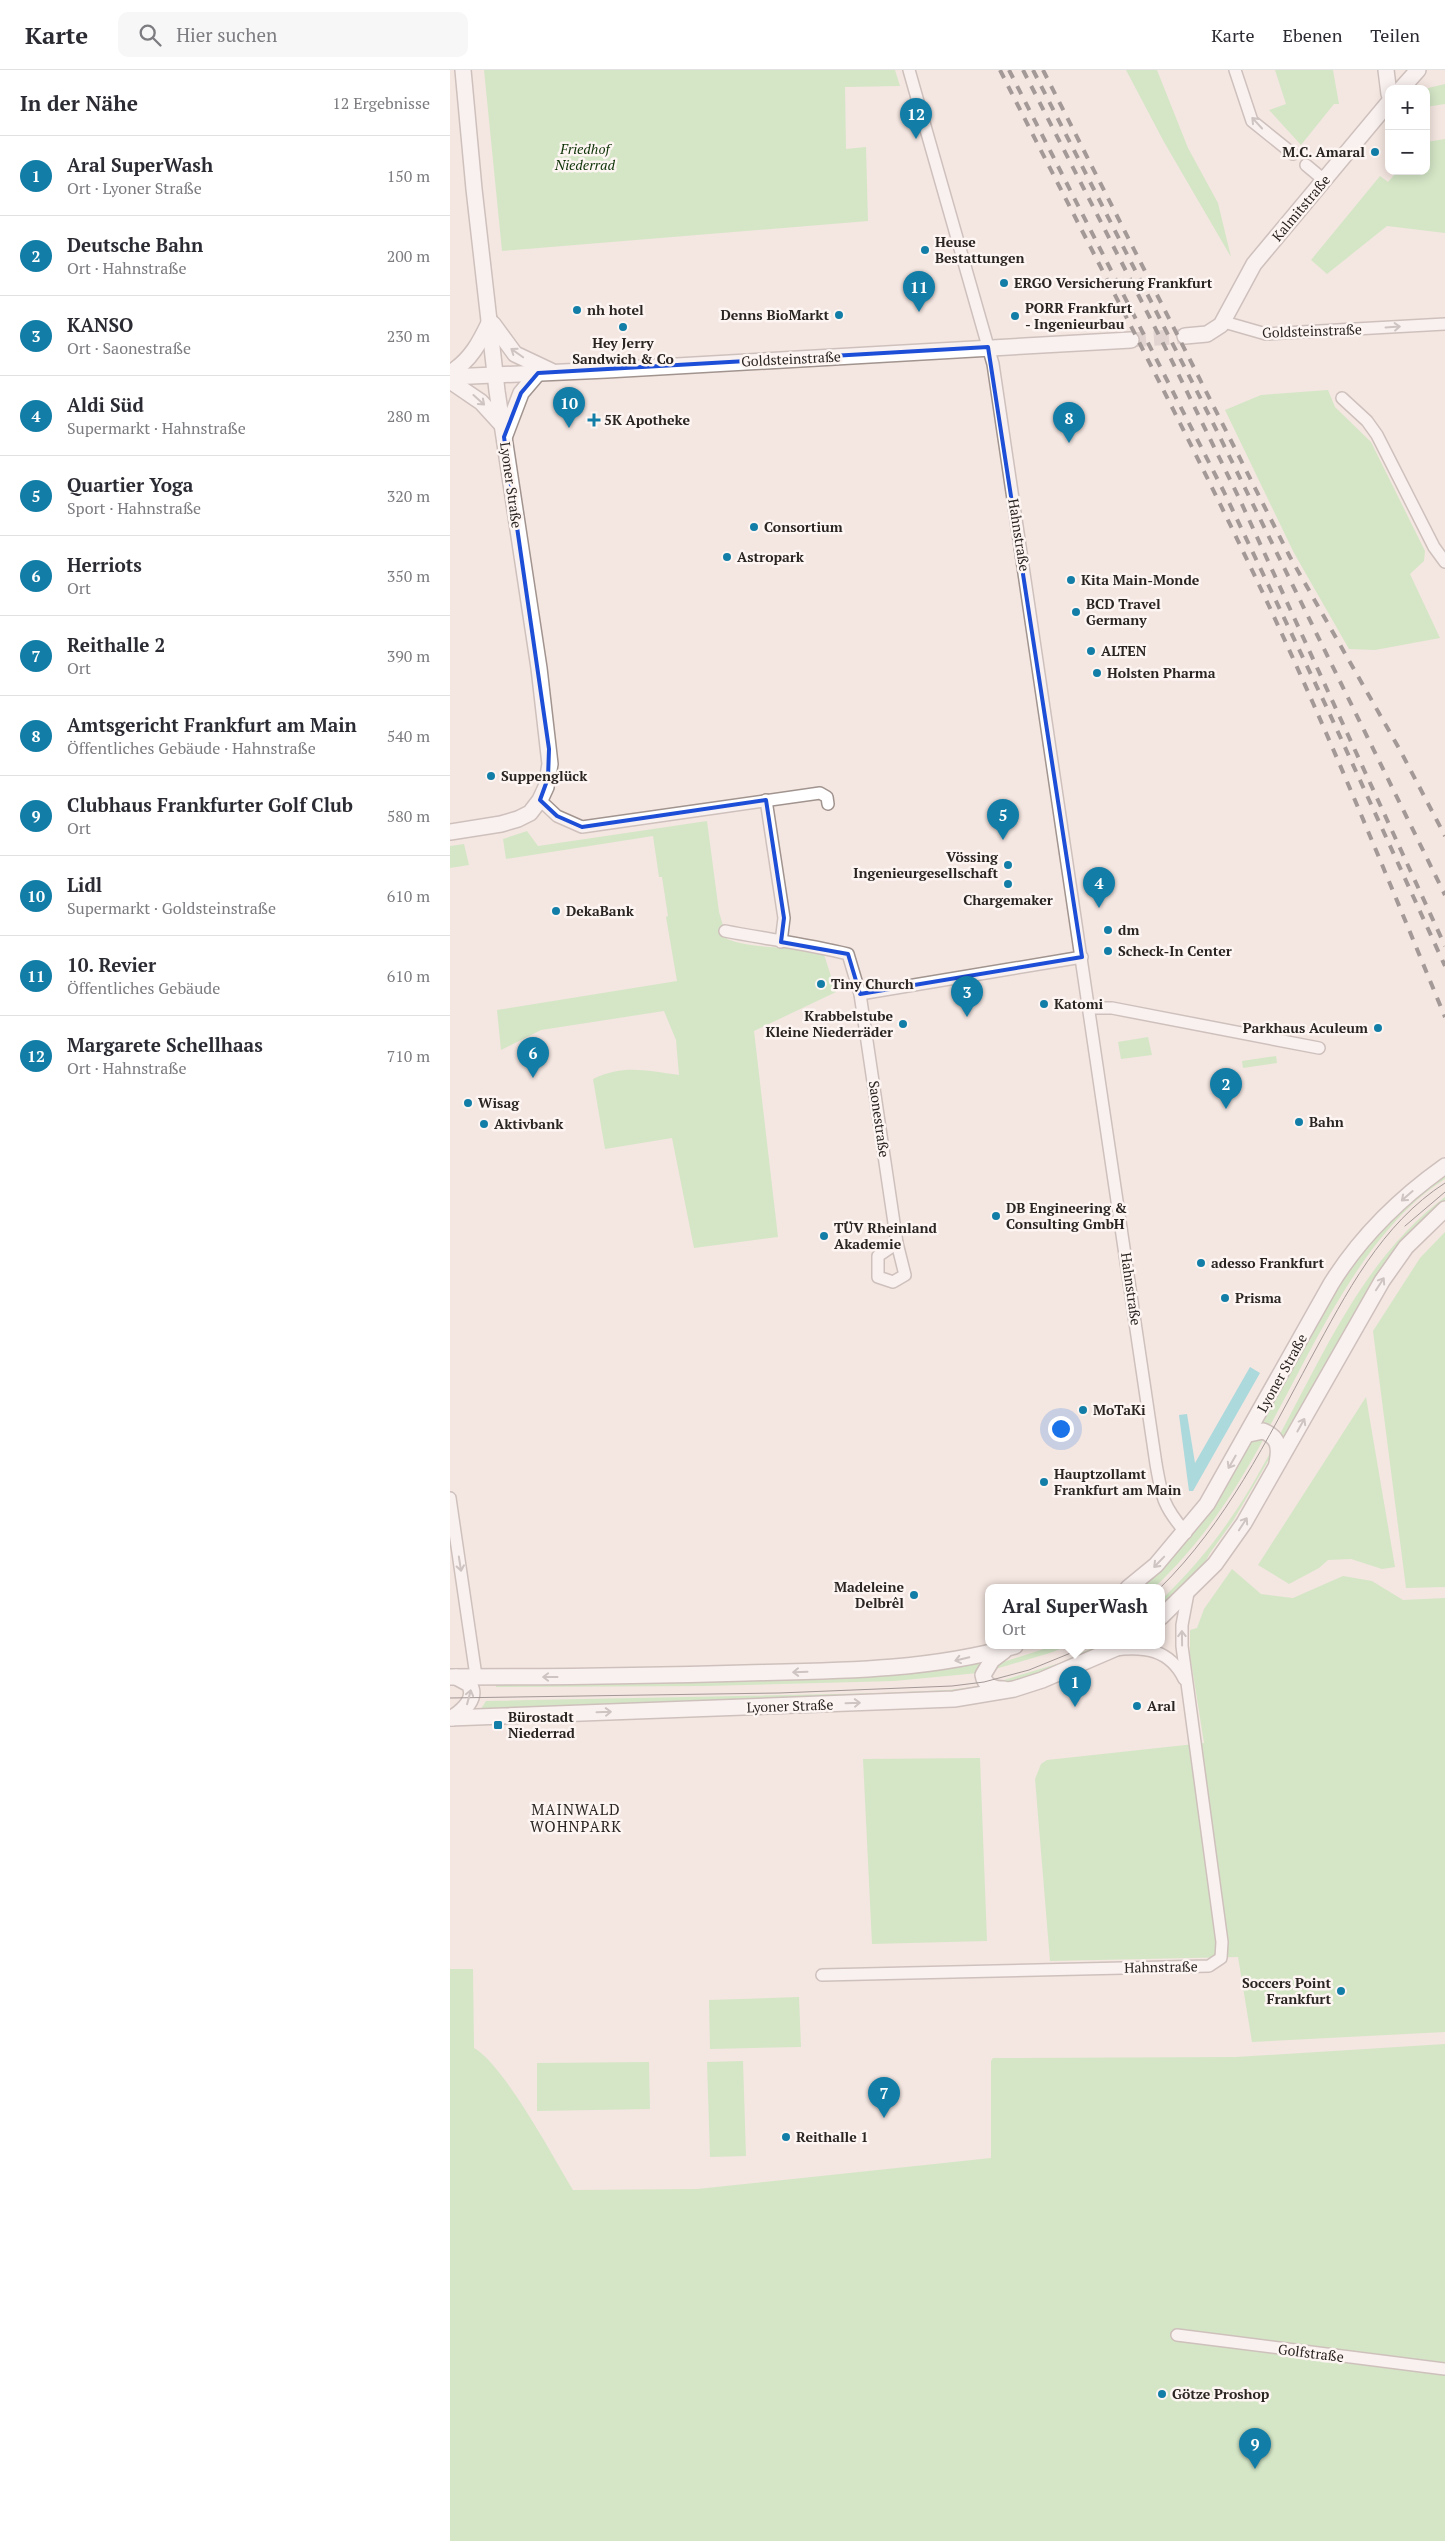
<!DOCTYPE html>
<html lang="de">
<meta charset="utf-8">
<style>
:root{--surface:#fff;--page:#f7f7f7;--text:#2b2b33;--muted:#7c7c81;--line:#e1e1e2;--accent:#127ea7}
body{margin:0;font-family:"PT Serif",serif;background:var(--page);color:var(--text)}
.controls{position:absolute;right:15px;top:15px;display:grid;overflow:hidden;border-radius:10px;box-shadow:0 2px 12px #0003}
.controls button{width:45px;height:45px;display:grid;place-items:center;padding:0;border:0;border-bottom:1px solid var(--line);background:var(--surface);color:var(--text);font:25px sans-serif}
.you{position:absolute;left:610px;top:1358px;width:18px;height:18px;margin:-12px;border:4px solid #fff;border-radius:50%;background:#1a73e8;box-shadow:0 0 0 8px #1a73e833}
.badge{display:grid;place-items:center;width:32px;height:32px;border-radius:50%;background:var(--accent);color:#fff;font-size:16px;font-weight:700}
.pin{position:absolute;translate:-50% -41px;filter:drop-shadow(0 1px 2px #0008)}
.pin::after{content:'';position:absolute;top:26px;width:18px;height:15px;background:inherit;clip-path:polygon(0 0,100% 0,50% 100%)}
.popup{position:absolute;left:535px;top:1514px;width:180px;height:65px;box-sizing:border-box;display:grid;place-content:center;border-radius:10px;background:var(--surface);filter:drop-shadow(0 1px 4px #0005);font-size:16px;white-space:nowrap;color:var(--muted)}
.popup b{font-size:19px;color:var(--text)}
.popup::after{content:'';position:absolute;left:50%;top:100%;margin-left:-10px;border:10px solid transparent;border-top-color:var(--surface)}
.list{margin:0;padding:0;list-style:none}
h2{display:flex;justify-content:space-between;align-items:center;height:65px;margin:0;padding:0 20px;font-size:21px}
h2 small{font-size:16px;font-weight:400;color:var(--muted)}
.list li{display:grid;grid-template-columns:32px 1fr auto;gap:15px;align-items:center;box-sizing:border-box;height:80px;padding:0 20px;border-top:1px solid var(--line)}
.list b{display:block;font-size:19px;white-space:nowrap}
.list p{margin:0;font-size:16px;white-space:nowrap;color:var(--muted)}
.list em{font-size:16px;font-style:normal;color:var(--muted)}
.icon{flex:none;width:28px;height:28px;fill:none;stroke:currentColor;stroke-width:2;stroke-linecap:round;stroke-linejoin:round}
.map{position:relative;flex:none;width:995px;height:2471px;overflow:hidden}
header{display:flex;align-items:center;gap:30px;box-sizing:border-box;height:70px;padding:0 25px;background:var(--surface);border-bottom:1px solid var(--line)}
header strong{font-size:24px}
nav{display:flex;gap:28px;margin-inline-start:auto;font-size:18px}
.search{width:350px;height:45px;background:var(--page);display:flex;align-items:center;gap:12px;box-sizing:border-box;padding:0 18px;border-radius:10px;color:var(--muted);font-size:19px}
main{display:flex}
aside{flex:1;background:var(--surface)}
.map>svg:first-child{display:block}
.green{fill:#aee6a4}
.water{fill:#53cad4}
.lines{fill:none;stroke-linecap:round;stroke-linejoin:round}
.secondary-tunnel{stroke:#ccbfbb;stroke-width:15;stroke-dasharray:15 8;stroke-linecap:butt}
.street-casing{stroke:#a1948f;stroke-width:14}
.secondary-casing{stroke:#a1948f;stroke-width:18}
.street{stroke:#fff;stroke-width:11}
.secondary{stroke:#fff;stroke-width:15}
.tram{stroke:#423c3a;stroke-width:1}
.rail{stroke:#423c3a;stroke-width:4;stroke-dasharray:9 9;stroke-linecap:butt}
.oneway{stroke:#9f9d9c}
.marked{fill:none;stroke:#1d4ed8;stroke-width:4;stroke-linejoin:round}
.poi-dot{fill:#127ea7;stroke:#fdf5f2;stroke-width:2}
.labels{text-anchor:middle;stroke-width:5;stroke-linejoin:round;paint-order:stroke}
.park-label{font-size:14px;font-style:italic;fill:#0d3206;stroke:#fdf5f2}
.poi-label{font-size:14px;font-weight:bold;fill:#2a2523;stroke:#fdf5f2;text-anchor:start}
.street-label{font-size:14px;fill:#2a2523;stroke:#fdf5f2}
.neighbourhood-label{font-size:15px;letter-spacing:1px;fill:#2a2523;stroke:#fdf5f2}
</style>
<header>
<strong>Karte</strong>
<div class="search"><svg class="icon" aria-label="search" viewBox="0 0 24 24"><circle cx="10" cy="10" r="6"/><path d="M15 15l6 6"/></svg>Hier suchen</div>
<nav><a>Karte</a><a>Ebenen</a><a>Teilen</a></nav>
</header>
<main>
<aside>
<h2>In der Nähe<small>12 Ergebnisse</small></h2>
<ul class="list">
<li><span class="badge">1</span><div><b>Aral SuperWash</b><p>Ort · Lyoner Straße</p></div><em>150 m</em></li>
<li><span class="badge">2</span><div><b>Deutsche Bahn</b><p>Ort · Hahnstraße</p></div><em>200 m</em></li>
<li><span class="badge">3</span><div><b>KANSO</b><p>Ort · Saonestraße</p></div><em>230 m</em></li>
<li><span class="badge">4</span><div><b>Aldi Süd</b><p>Supermarkt · Hahnstraße</p></div><em>280 m</em></li>
<li><span class="badge">5</span><div><b>Quartier Yoga</b><p>Sport · Hahnstraße</p></div><em>320 m</em></li>
<li><span class="badge">6</span><div><b>Herriots</b><p>Ort</p></div><em>350 m</em></li>
<li><span class="badge">7</span><div><b>Reithalle 2</b><p>Ort</p></div><em>390 m</em></li>
<li><span class="badge">8</span><div><b>Amtsgericht Frankfurt am Main</b><p>Öffentliches Gebäude · Hahnstraße</p></div><em>540 m</em></li>
<li><span class="badge">9</span><div><b>Clubhaus Frankfurter Golf Club</b><p>Ort</p></div><em>580 m</em></li>
<li><span class="badge">10</span><div><b>Lidl</b><p>Supermarkt · Goldsteinstraße</p></div><em>610 m</em></li>
<li><span class="badge">11</span><div><b>10. Revier</b><p>Öffentliches Gebäude</p></div><em>610 m</em></li>
<li><span class="badge">12</span><div><b>Margarete Schellhaas</b><p>Ort · Hahnstraße</p></div><em>710 m</em></li>
</ul>
</aside>
<div class="map">
<svg width="995" height="2471" viewBox="0 0 995 2471">
<rect width="100%" height="100%" fill="#f4e6e1"/>
<g class="green">
<polygon points="34,0 445,0 450,16 395,17 396,79 416,77 418,151 52,181"/>
<polygon points="676,0 707,0 738,78 768,133 781,187 714,72"/>
<polygon points="825,0 883,0 889,34 884,34 851,75 819,40 836,34"/>
<polygon points="995,14 995,34 976,37 976,19 974,19"/>
<polygon points="995,69 995,163 937,156 877,204 861,190 930,106 938,112 944,105 940,101 976,101 976,72"/>
<polygon points="878,320 885,337 921,372 975,481 974,491 960,504 990,568 925,580 899,579 844,483 775,340 811,325"/>
<path d="M 257,751 L 269,842 L 277,869 C 306,880 342,877 372,878 L 386,922 L 304,961 L 328,1167 L 244,1178 L 222,1068 L 155,1079 L 143,1009 C 175,994 196,1001 229,1005 L 226,970 L 214,941 L 91,960 L 51,980 L 47,940 L 227,911 L 216,847 L 218,846 L 212,807 L 209,807 L 203,766 L 56,789 L 53,769 L 77,761 L 88,776 Z"/>
<polygon points="14,774 19,795 0,798 0,776"/>
<polygon points="698,967 702,985 671,989 668,972"/>
<polygon points="826,986 827,993 793,998 792,991"/>
<path d="M 995,1105 L 995,1109 C 915,1159 865,1274 821,1354 L 811,1353 C 835,1309 858,1263 884,1219 C 912,1174 953,1136 995,1105 Z"/>
<path d="M 995,1127 L 995,1133 L 977,1147 L 833,1372 L 830,1364 C 876,1279 916,1186 995,1127 Z"/>
<polygon points="995,1162 995,1517 956,1518 923,1261 970,1188"/>
<polygon points="916,1327 945,1497 932,1499 901,1489 878,1490 869,1498 839,1514 808,1495"/>
<path d="M 805,1370 L 813,1370 C 782,1427 751,1473 704,1518 L 688,1518 C 743,1472 766,1433 801,1372 Z"/>
<path d="M 822,1379 L 821,1386 L 783,1451 L 760,1483 L 752,1498 L 711,1540 L 711,1530 C 759,1484 791,1438 822,1379 Z"/>
<polygon points="782,1499 811,1524 843,1528 893,1506 922,1511 953,1530 995,1528 995,1962 802,1972 788,1887 600,1891 585,1709 591,1694 597,1690 754,1673 740,1585 740,1560 747,1558 754,1539"/>
<polygon points="603,1576 616,1576 603,1582 542,1600 547,1594"/>
<polygon points="646,1576 659,1576 610,1598 552,1616 544,1613 610,1593"/>
<polygon points="531,1591 528,1603 444,1611 256,1616 46,1617 46,1612"/>
<polygon points="530,1616 532,1620 500,1624 29,1642 36,1631 433,1623 499,1620"/>
<polygon points="530,1688 537,1871 422,1874 413,1689"/>
<path d="M 0,1899 L 23,1899 L 24,1978 C 54,1995 103,2087 123,2120 L 247,2119 L 541,2088 L 541,1991 L 543,1988 L 786,1987 L 995,1974 L 995,2471 L 0,2471 Z"/>
<polygon points="349,1927 351,1977 260,1979 259,1930"/>
<polygon points="293,1991 296,2086 260,2087 257,1992"/>
<polygon points="199,1992 200,2039 87,2041 87,1993"/>
</g>
<polygon class="water" points="800,1297 810,1303 743,1421 739,1421 729,1345 737,1344 745,1393"/>
<g class="lines">
<polyline class="secondary-tunnel" points="681,270 735,266"/>
<g class="street-casing">
<g id="street">
<path d="M 459,0 L 543,294 L 706,1394 C 712,1428 713,1436 736,1463"/>
<polyline points="785,0 802,51 843,84"/>
<polyline points="856,95 874,110"/>
<polyline points="774,252 816,264 995,254"/>
<polyline points="892,328 917,351 927,365 984,477 995,492"/>
<polyline points="90,730 107,746 132,757 370,723 377,727 378,734"/>
<polyline points="316,730 334,848 331,872"/>
<path d="M 275,861 C 316,869 358,874 398,884 L 410,924 L 632,887"/>
<polyline points="410,924 447,1173"/>
<polyline points="639,938 662,938 869,978"/>
<polygon points="447,1173 455,1205 443,1212 428,1207 428,1186"/>
<polyline points="0,1428 26,1606"/>
<path d="M 664,1580 C 693,1576 720,1579 734,1609"/>
<polyline points="372,1905 759,1896 771,1888 772,1872 732,1576 732,1555 738,1523"/>
<polyline points="727,2265 995,2299"/>
</g>
</g>
<g class="secondary-casing">
<g id="secondary">
<polyline points="936,0 939,24"/>
<polyline points="951,19 968,0"/>
<polyline points="43,254 65,284 101,301"/>
<polyline points="735,266 757,264 771,255 804,194 939,32"/>
<path d="M 0,303 C 21,290 30,272 40,251"/>
<polyline points="0,307 157,300 681,270"/>
<polyline points="0,311 31,332 52,355"/>
<polyline points="55,365 71,323 88,303"/>
<polyline points="0,762 51,754 68,749 80,743 90,730 96,717 100,694 89,598 47,321 24,119 13,0"/>
<path d="M 799,1364 L 813,1361 C 829,1367 830,1378 827,1393"/>
<path d="M 678,1518 L 706,1495 L 757,1434 L 881,1214 C 910,1167 950,1128 995,1096"/>
<polyline points="711,1547 765,1494 794,1453 932,1211 956,1177 995,1139"/>
<path d="M 554,1581 L 542,1590 L 533,1605 C 535,1616 543,1619 554,1619"/>
<path d="M 0,1607 C 98,1607 197,1606 295,1603 C 386,1601 477,1601 565,1576"/>
<polyline points="0,1648 504,1629 564,1619 592,1610 671,1576"/>
<path d="M 2,1648 C 13,1641 28,1628 19,1614 L 6,1607"/>
</g>
</g>
<use href="#street" class="street"/>
<use href="#secondary" class="secondary"/>
<g class="tram">
<polyline points="955,1156 995,1122"/>
<path d="M 710,1518 C 776,1453 817,1370 861,1288 C 896,1224 931,1154 995,1113"/>
<polyline points="0,1628 329,1623 502,1616 534,1612 579,1600 638,1576"/>
</g>
<g class="rail">
<path d="M 550,0 C 640,178 734,355 819,536 C 882,671 938,809 995,947"/>
<polyline points="559,0 774,422 877,638 995,896"/>
<polyline points="573,0 718,283 790,430 995,876"/>
<polyline points="583,0 761,349 995,825"/>
<polyline points="593,0 840,487 950,680 995,766"/>
</g>
</g>
<defs><path id="oneway-shaft" d="M-6 0H5M1.5-3L5.5 0L1.5 3" fill="none" stroke-width="1.6" stroke-linecap="round" stroke-linejoin="round" transform="scale(1.25)"/></defs>
<g class="oneway">
<use href="#oneway-shaft" transform="translate(807 53) rotate(-133)"/>
<use href="#oneway-shaft" transform="translate(943 257) rotate(-4)"/>
<use href="#oneway-shaft" transform="translate(67 283) rotate(-145)"/>
<use href="#oneway-shaft" transform="translate(29 330) rotate(42)"/>
<use href="#oneway-shaft" transform="translate(957 1126) rotate(139)"/>
<use href="#oneway-shaft" transform="translate(930 1214) rotate(-57)"/>
<use href="#oneway-shaft" transform="translate(851 1355) rotate(-61)"/>
<use href="#oneway-shaft" transform="translate(782 1392) rotate(120)"/>
<use href="#oneway-shaft" transform="translate(793 1454) rotate(-57)"/>
<use href="#oneway-shaft" transform="translate(709 1492) rotate(134)"/>
<use href="#oneway-shaft" transform="translate(10 1494) rotate(81)"/>
<use href="#oneway-shaft" transform="translate(732 1568) rotate(-91)"/>
<use href="#oneway-shaft" transform="translate(512 1589) rotate(167)"/>
<use href="#oneway-shaft" transform="translate(350 1602) rotate(178)"/>
<use href="#oneway-shaft" transform="translate(100 1607) rotate(180)"/>
<use href="#oneway-shaft" transform="translate(19 1627) rotate(-75)"/>
<use href="#oneway-shaft" transform="translate(403 1633) rotate(-2)"/>
<use href="#oneway-shaft" transform="translate(154 1642) rotate(-2)"/>
</g>
<path d="M0 0H995V2471H0ZM 538,277 L 632,887 L 410,924 L 398,884 L 331,872 L 334,848 L 316,730 L 132,757 L 107,746 L 90,730 L 98,708 L 99,679 L 54,367 L 71,323 L 88,303 Z" fill="#f4e6e1" fill-opacity=".55" fill-rule="evenodd"/>
<path class="marked" d="M 538,277 L 632,887 L 410,924 L 398,884 L 331,872 L 334,848 L 316,730 L 132,757 L 107,746 L 90,730 L 98,708 L 99,679 L 54,367 L 71,323 L 88,303 Z"/>
<g class="poi-dot">
<circle cx="925" cy="82" r="5"/>
<circle cx="475" cy="180" r="5"/>
<circle cx="554" cy="213" r="5"/>
<circle cx="127" cy="240" r="5"/>
<circle cx="389" cy="245" r="5"/>
<circle cx="565" cy="246" r="5"/>
<circle cx="173" cy="257" r="5"/>
<path d="M141.5 342.5h5v5h5v5h-5v5h-5v-5h-5v-5h5z"/>
<circle cx="304" cy="457" r="5"/>
<circle cx="277" cy="487" r="5"/>
<circle cx="621" cy="510" r="5"/>
<circle cx="626" cy="542" r="5"/>
<circle cx="641" cy="581" r="5"/>
<circle cx="647" cy="603" r="5"/>
<circle cx="41" cy="706" r="5"/>
<circle cx="558" cy="795" r="5"/>
<circle cx="558" cy="814" r="5"/>
<circle cx="106" cy="841" r="5"/>
<circle cx="658" cy="860" r="5"/>
<circle cx="658" cy="881" r="5"/>
<circle cx="371" cy="914" r="5"/>
<circle cx="594" cy="934" r="5"/>
<circle cx="453" cy="954" r="5"/>
<circle cx="928" cy="958" r="5"/>
<circle cx="18" cy="1033" r="5"/>
<circle cx="849" cy="1052" r="5"/>
<circle cx="34" cy="1054" r="5"/>
<circle cx="546" cy="1146" r="5"/>
<circle cx="374" cy="1166" r="5"/>
<circle cx="751" cy="1193" r="5"/>
<circle cx="775" cy="1228" r="5"/>
<circle cx="633" cy="1340" r="5"/>
<circle cx="594" cy="1412" r="5"/>
<circle cx="464" cy="1525" r="5"/>
<circle cx="687" cy="1636" r="5"/>
<rect x="43" y="1650" width="10" height="10" rx="2.5"/>
<circle cx="891" cy="1921" r="5"/>
<circle cx="336" cy="2067" r="5"/>
<circle cx="712" cy="2324" r="5"/>
</g>
<g class="labels">
<g class="park-label">
<text x="135" y="84">Friedhof<tspan x="135" dy="16">Niederrad</tspan></text>
</g>
<g class="poi-label">
<text x="915" y="87" text-anchor="end">M.C. Amaral</text>
<text x="485" y="177">Heuse<tspan x="485" dy="16">Bestattungen</tspan></text>
<text x="564" y="218">ERGO Versicherung Frankfurt</text>
<text x="575" y="243">PORR Frankfurt<tspan x="575" dy="16">- Ingenieurbau</tspan></text>
<text x="137" y="245">nh hotel</text>
<text x="379" y="250" text-anchor="end">Denns BioMarkt</text>
<text x="173" y="278" text-anchor="middle">Hey Jerry<tspan x="173" dy="16">Sandwich &amp; Co</tspan></text>
<text x="154" y="355">5K Apotheke</text>
<text x="314" y="462">Consortium</text>
<text x="287" y="492">Astropark</text>
<text x="631" y="515">Kita Main-Monde</text>
<text x="636" y="539">BCD Travel<tspan x="636" dy="16">Germany</tspan></text>
<text x="651" y="586">ALTEN</text>
<text x="657" y="608">Holsten Pharma</text>
<text x="51" y="711">Suppenglück</text>
<text x="548" y="792" text-anchor="end">Vössing<tspan x="548" dy="16">Ingenieurgesellschaft</tspan></text>
<text x="558" y="835" text-anchor="middle">Chargemaker</text>
<text x="116" y="846">DekaBank</text>
<text x="668" y="865">dm</text>
<text x="668" y="886">Scheck-In Center</text>
<text x="381" y="919">Tiny Church</text>
<text x="604" y="939">Katomi</text>
<text x="443" y="951" text-anchor="end">Krabbelstube<tspan x="443" dy="16">Kleine Niederräder</tspan></text>
<text x="918" y="963" text-anchor="end">Parkhaus Aculeum</text>
<text x="28" y="1038">Wisag</text>
<text x="859" y="1057">Bahn</text>
<text x="44" y="1059">Aktivbank</text>
<text x="556" y="1143">DB Engineering &amp;<tspan x="556" dy="16">Consulting GmbH</tspan></text>
<text x="384" y="1163">TÜV Rheinland<tspan x="384" dy="16">Akademie</tspan></text>
<text x="761" y="1198">adesso Frankfurt</text>
<text x="785" y="1233">Prisma</text>
<text x="643" y="1345">MoTaKi</text>
<text x="604" y="1409">Hauptzollamt<tspan x="604" dy="16">Frankfurt am Main</tspan></text>
<text x="454" y="1522" text-anchor="end">Madeleine<tspan x="454" dy="16">Delbrêl</tspan></text>
<text x="697" y="1641">Aral</text>
<text x="58" y="1652">Bürostadt<tspan x="58" dy="16">Niederrad</tspan></text>
<text x="881" y="1918" text-anchor="end">Soccers Point<tspan x="881" dy="16">Frankfurt</tspan></text>
<text x="346" y="2072">Reithalle 1</text>
<text x="722" y="2329">Götze Proshop</text>
</g>
<g class="street-label">
<text transform="translate(851 138) rotate(-50)" y="5">Kalmitstraße</text>
<text transform="translate(862 261) rotate(-2)" y="5">Goldsteinstraße</text>
<text transform="translate(341 289) rotate(-3)" y="5">Goldsteinstraße</text>
<text transform="translate(61 415) rotate(82)" y="5">Lyoner Straße</text>
<text transform="translate(569 465) rotate(81)" y="5">Hahnstraße</text>
<text transform="translate(429 1049) rotate(82)" y="5">Saonestraße</text>
<text transform="translate(681 1219) rotate(82)" y="5">Hahnstraße</text>
<text transform="translate(832 1303) rotate(-61)" y="5">Lyoner Straße</text>
<text transform="translate(340 1636) rotate(-2)" y="5">Lyoner Straße</text>
<text transform="translate(711 1897) rotate(-1)" y="5">Hahnstraße</text>
<text transform="translate(861 2283) rotate(7)" y="5">Golfstraße</text>
</g>
<g class="neighbourhood-label">
<text x="126" y="1745">MAINWALD<tspan x="126" dy="17">WOHNPARK</tspan></text>
</g>
</g>
</svg>
<div class="controls">
<button>+</button>
<button>−</button>
</div>
<div class="you"></div>
<div class="pin badge" style="left:625px;top:1637px">1</div>
<div class="popup"><b>Aral SuperWash</b>Ort</div>
<div class="pin badge" style="left:776px;top:1039px">2</div>
<div class="pin badge" style="left:517px;top:947px">3</div>
<div class="pin badge" style="left:649px;top:838px">4</div>
<div class="pin badge" style="left:553px;top:770px">5</div>
<div class="pin badge" style="left:83px;top:1008px">6</div>
<div class="pin badge" style="left:434px;top:2048px">7</div>
<div class="pin badge" style="left:619px;top:373px">8</div>
<div class="pin badge" style="left:805px;top:2399px">9</div>
<div class="pin badge" style="left:119px;top:358px">10</div>
<div class="pin badge" style="left:469px;top:242px">11</div>
<div class="pin badge" style="left:466px;top:69px">12</div>
</div>
</main>
